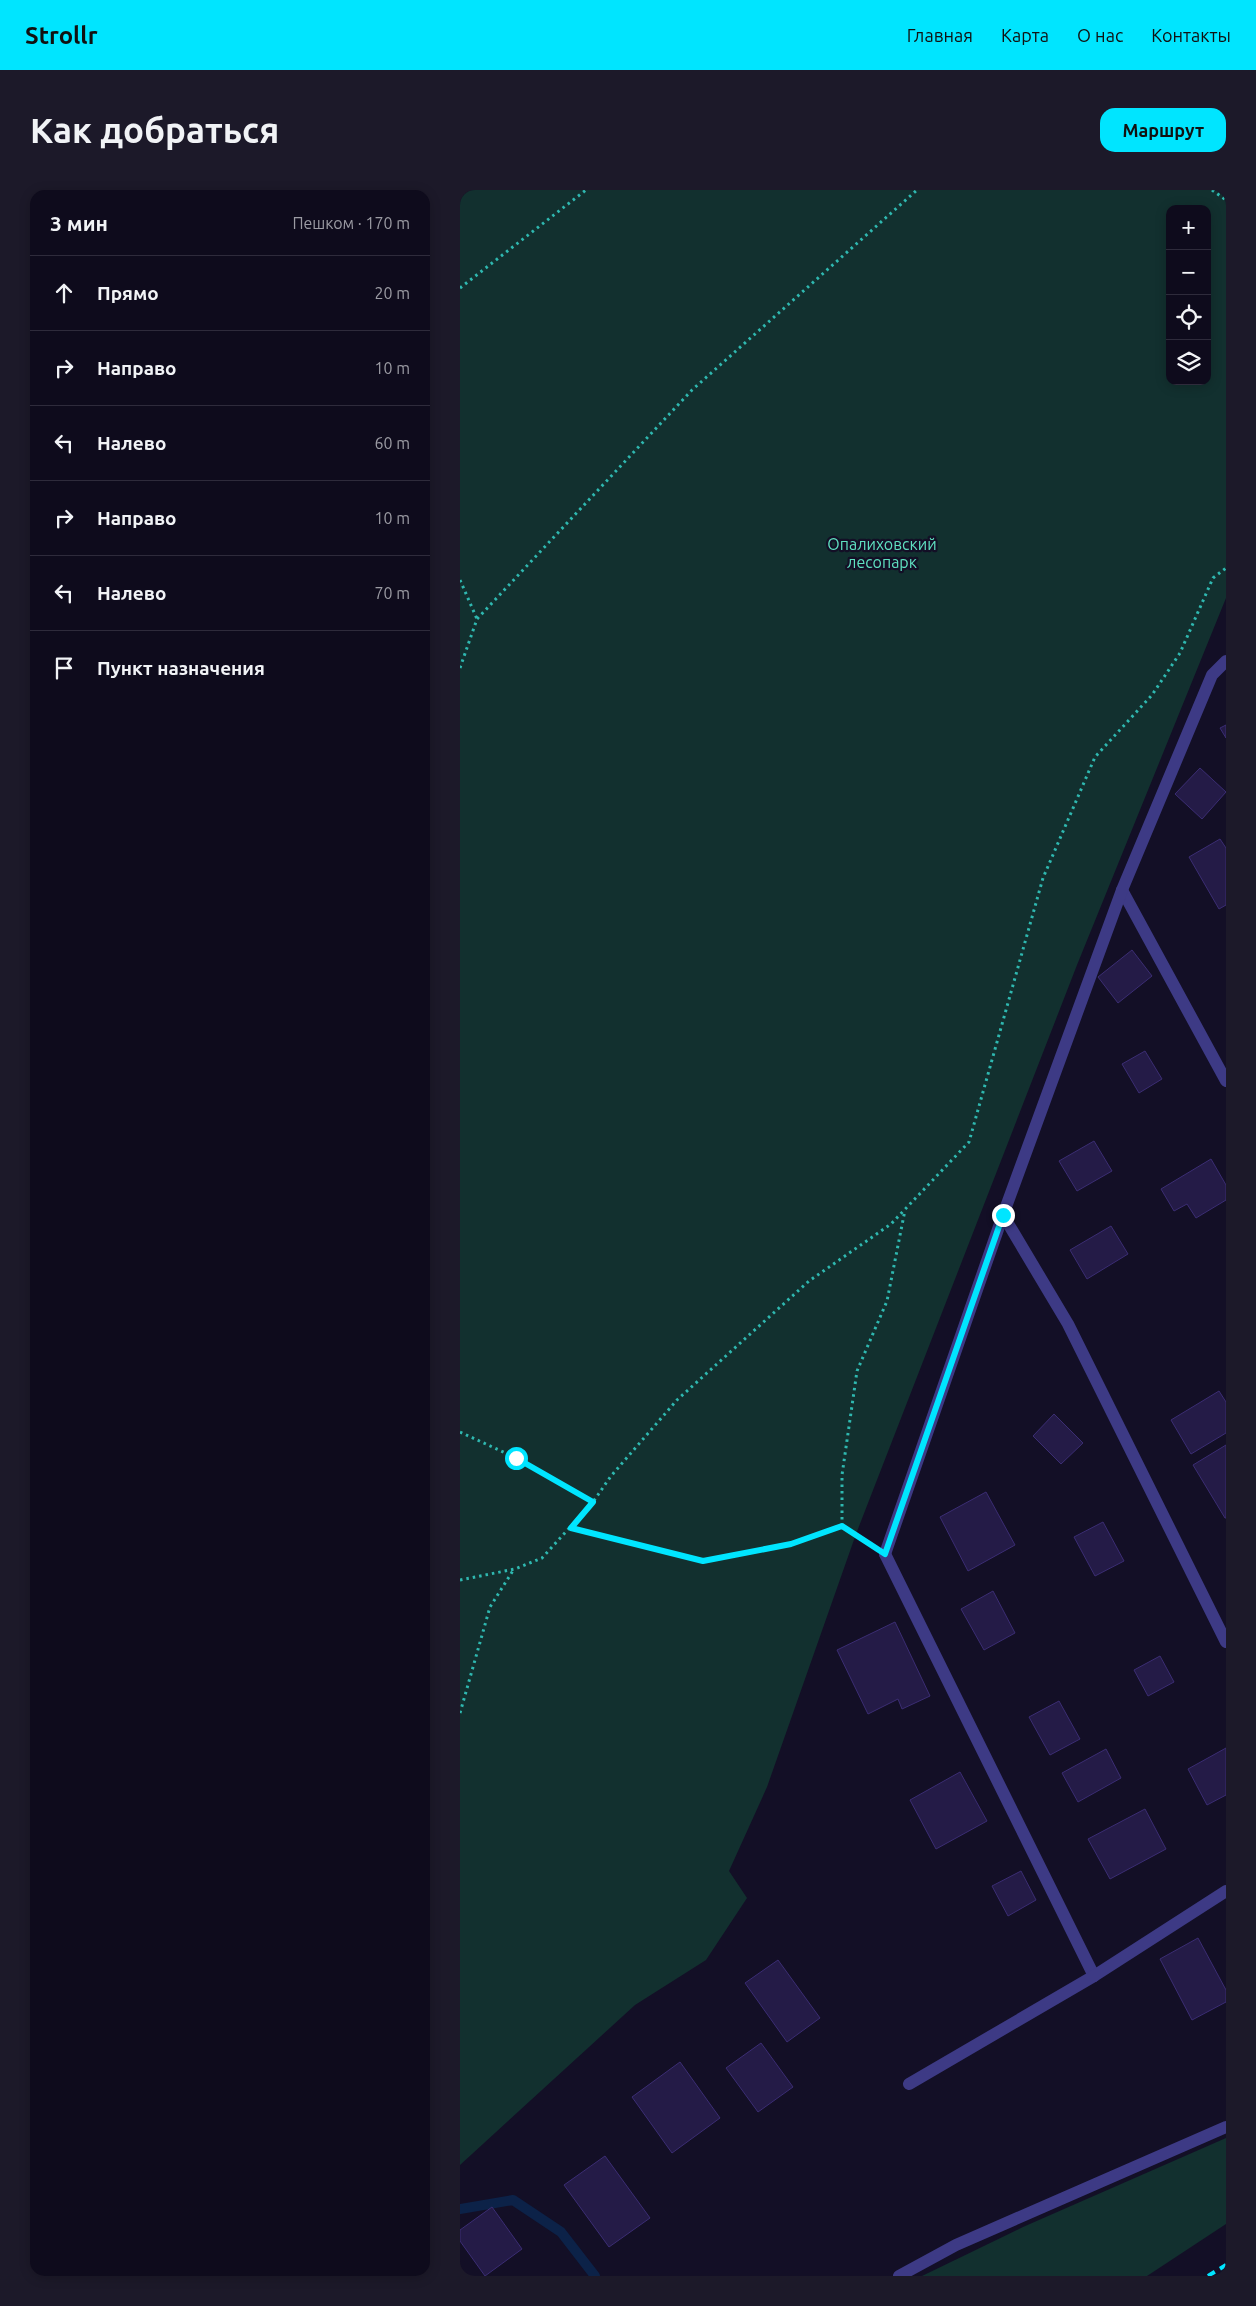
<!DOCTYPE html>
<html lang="ru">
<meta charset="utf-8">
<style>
:root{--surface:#0e0b1c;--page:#1c1929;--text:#f1f3f6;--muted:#9b9ba3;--line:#2e2b3b;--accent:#00e5ff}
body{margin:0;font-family:Ubuntu,sans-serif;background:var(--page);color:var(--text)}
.controls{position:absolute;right:15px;top:15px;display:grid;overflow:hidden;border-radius:10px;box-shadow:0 2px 12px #0003}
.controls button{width:45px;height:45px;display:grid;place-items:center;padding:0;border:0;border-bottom:1px solid var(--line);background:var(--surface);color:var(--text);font:25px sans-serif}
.stop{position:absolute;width:15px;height:15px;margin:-11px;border:4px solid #00e5ff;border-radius:50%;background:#fff}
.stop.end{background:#00e5ff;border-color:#fff;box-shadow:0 1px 5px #0008}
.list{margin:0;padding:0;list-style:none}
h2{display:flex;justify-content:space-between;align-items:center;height:65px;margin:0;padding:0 20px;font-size:21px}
h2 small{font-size:16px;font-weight:400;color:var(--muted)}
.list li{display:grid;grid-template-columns:32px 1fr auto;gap:15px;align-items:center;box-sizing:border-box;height:75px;padding:0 20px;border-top:1px solid var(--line)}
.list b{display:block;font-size:19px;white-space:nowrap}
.list em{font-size:16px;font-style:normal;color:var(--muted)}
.icon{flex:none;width:28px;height:28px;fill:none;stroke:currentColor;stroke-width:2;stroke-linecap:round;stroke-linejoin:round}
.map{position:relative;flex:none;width:766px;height:2086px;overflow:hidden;border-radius:15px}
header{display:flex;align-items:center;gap:30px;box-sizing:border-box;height:70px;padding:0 25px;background:var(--accent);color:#111}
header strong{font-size:24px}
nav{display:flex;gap:28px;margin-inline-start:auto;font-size:18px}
.intro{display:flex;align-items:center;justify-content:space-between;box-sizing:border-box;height:120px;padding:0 30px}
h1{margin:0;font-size:35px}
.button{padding:12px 22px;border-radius:15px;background:var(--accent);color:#111;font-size:18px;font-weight:700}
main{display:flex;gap:30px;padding:0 30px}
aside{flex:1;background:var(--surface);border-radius:15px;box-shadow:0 2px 12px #0003}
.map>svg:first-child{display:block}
.green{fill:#12302f;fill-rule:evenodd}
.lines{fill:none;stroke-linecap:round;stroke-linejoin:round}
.stream{stroke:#0c2248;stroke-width:10}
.building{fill:#241b47;stroke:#3b2d73}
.path{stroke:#2fb8b0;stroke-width:3;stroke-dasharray:2.5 4;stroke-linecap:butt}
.lane{stroke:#3d3a85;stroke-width:12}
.street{stroke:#3d3a85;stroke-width:12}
.rail{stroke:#00e5ff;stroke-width:4;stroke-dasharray:8 6;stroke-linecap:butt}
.route{stroke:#00e5ff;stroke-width:6}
.labels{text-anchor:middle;stroke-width:4.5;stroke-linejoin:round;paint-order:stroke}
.park-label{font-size:16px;fill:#5fe0c0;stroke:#130f26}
</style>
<header>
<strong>Strollr</strong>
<nav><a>Главная</a><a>Карта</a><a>О нас</a><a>Контакты</a></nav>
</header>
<div class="intro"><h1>Как добраться</h1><a class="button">Маршрут</a></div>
<main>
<aside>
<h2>3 мин<small>Пешком · 170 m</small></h2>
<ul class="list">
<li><svg class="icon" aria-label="ahead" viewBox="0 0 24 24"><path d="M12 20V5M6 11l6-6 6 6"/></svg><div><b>Прямо</b></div><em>20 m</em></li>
<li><svg class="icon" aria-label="right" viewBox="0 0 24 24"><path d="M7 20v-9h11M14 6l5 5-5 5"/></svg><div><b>Направо</b></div><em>10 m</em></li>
<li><svg class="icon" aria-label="left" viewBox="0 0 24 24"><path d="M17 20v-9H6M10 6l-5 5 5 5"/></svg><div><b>Налево</b></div><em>60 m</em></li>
<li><svg class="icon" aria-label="right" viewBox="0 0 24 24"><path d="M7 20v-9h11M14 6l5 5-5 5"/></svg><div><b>Направо</b></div><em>10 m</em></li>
<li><svg class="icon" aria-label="left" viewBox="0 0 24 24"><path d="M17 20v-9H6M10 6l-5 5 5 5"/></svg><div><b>Налево</b></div><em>70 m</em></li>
<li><svg class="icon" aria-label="arrive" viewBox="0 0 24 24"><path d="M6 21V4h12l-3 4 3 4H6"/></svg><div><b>Пункт назначения</b></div></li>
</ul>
</aside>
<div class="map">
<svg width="766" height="2086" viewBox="0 0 766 2086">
<rect width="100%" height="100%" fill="#130f26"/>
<g class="green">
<path d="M 0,0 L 766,0 L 766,408 L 617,775 L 396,1344 L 307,1597 L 269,1681 L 287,1708 L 246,1770 L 175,1815 L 0,1975 ZM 710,19 L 747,19 L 747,191 L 710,191 Z"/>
<polygon points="766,1948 766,2034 687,2086 462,2086 563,2037"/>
</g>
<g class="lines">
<polyline class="stream" points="0,2019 53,2010 101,2042 135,2086"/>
</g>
<g class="building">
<polygon points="766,535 766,548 760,538"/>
<polygon points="740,578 766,602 742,629 715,604"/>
<polygon points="760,649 766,658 766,715 759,719 729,667"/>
<polygon points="672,760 692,786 658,813 638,787"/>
<polygon points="685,861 702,889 679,903 662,874"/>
<polygon points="634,951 652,981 617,1001 599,971"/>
<polygon points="751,969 766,995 766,1010 736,1028 727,1014 714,1021 701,999"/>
<polygon points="651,1036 668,1064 627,1089 610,1060"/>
<polygon points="759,1201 766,1212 766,1243 731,1264 711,1230"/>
<polygon points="594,1224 623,1253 601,1274 573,1246"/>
<polygon points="766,1255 766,1328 765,1328 733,1275"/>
<polygon points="526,1302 555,1355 508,1381 480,1327"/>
<polygon points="643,1332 664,1371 635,1386 614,1347"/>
<polygon points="533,1401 555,1443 524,1460 501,1419"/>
<polygon points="435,1432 470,1506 442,1519 438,1509 408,1524 377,1460"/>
<polygon points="700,1466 714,1492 688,1506 674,1480"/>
<polygon points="599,1511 620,1549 590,1565 569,1527"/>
<polygon points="766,1558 766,1605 747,1615 728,1579"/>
<polygon points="646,1559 661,1588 618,1612 602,1583"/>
<polygon points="500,1582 527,1631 476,1659 450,1610"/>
<polygon points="685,1619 706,1659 650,1689 628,1649"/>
<polygon points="561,1681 576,1710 548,1726 532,1696"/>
<polygon points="738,1748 766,1800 766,1812 732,1830 700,1769"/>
<polygon points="318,1770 360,1828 327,1852 285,1793"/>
<polygon points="301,1853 333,1897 298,1922 266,1878"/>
<polygon points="220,1872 260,1928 212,1963 172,1907"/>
<polygon points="145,1966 190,2028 149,2057 104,1995"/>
<polygon points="32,2017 62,2059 25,2086 0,2051 0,2040"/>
</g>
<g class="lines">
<g class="path">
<polyline points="752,0 766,10"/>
<polyline points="0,98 126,0"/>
<polyline points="0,390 17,429"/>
<polyline points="0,478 17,429 232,200 457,0"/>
<polyline points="0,1242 56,1268 133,1312"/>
<polyline points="382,1336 382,1285 397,1181 427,1111 445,1020"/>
<polyline points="111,1338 243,1371 331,1354 382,1336 405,1350"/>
<polyline points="0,1390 55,1379 82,1368 133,1312 151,1286 217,1210 349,1091 431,1034 509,952 583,688 635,567 692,505 720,463 753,388 766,378"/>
<polyline points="0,1523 30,1417 54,1379"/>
</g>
<g class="lane">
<polyline points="662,700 766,891"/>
<polyline points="543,1025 608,1134 766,1452"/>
<polyline points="425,1364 634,1786"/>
<polyline points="449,1894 634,1786 766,1701"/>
</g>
<g class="street">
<polyline points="425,1364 543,1025 662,700 752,485 766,471"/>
<polyline points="439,2086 496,2055 766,1937"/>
</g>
<polyline class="rail" points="748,2086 766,2075"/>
</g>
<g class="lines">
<polyline class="route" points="56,1268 133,1312 111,1338 243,1371 331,1354 382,1336 425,1364 543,1025"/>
</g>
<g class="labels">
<g class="park-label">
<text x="422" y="360">Опалиховский<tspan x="422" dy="18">лесопарк</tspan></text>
</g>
</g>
</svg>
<div class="controls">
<button>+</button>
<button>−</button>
<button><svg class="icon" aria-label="locate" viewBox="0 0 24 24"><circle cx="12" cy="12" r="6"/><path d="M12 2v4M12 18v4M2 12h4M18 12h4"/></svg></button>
<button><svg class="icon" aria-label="layers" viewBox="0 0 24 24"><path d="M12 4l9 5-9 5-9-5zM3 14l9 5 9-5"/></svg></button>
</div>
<div class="stop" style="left:56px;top:1268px"></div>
<div class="stop end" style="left:543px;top:1025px"></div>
</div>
</main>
